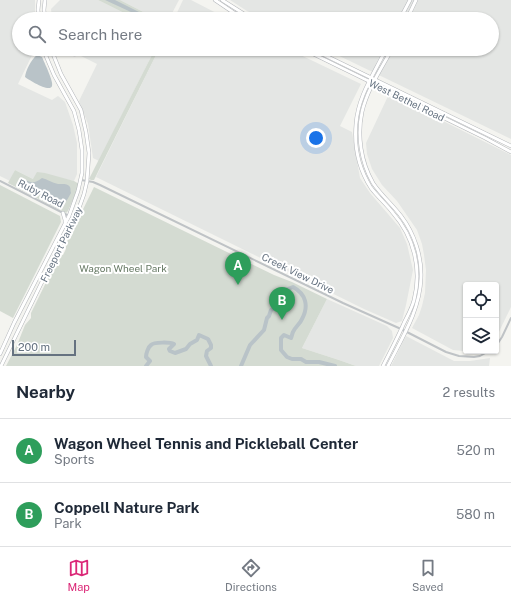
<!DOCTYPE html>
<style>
:root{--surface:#fff;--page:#f2f2f3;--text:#1f2937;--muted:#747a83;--line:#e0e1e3;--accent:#db2777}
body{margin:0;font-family:"Public Sans",sans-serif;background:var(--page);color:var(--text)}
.controls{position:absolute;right:12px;bottom:12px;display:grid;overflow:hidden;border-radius:4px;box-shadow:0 1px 3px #0004}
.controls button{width:36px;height:36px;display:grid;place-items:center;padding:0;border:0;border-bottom:1px solid var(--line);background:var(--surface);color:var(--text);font:20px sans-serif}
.scale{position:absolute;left:12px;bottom:10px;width:64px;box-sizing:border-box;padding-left:4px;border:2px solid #657280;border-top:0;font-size:11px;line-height:14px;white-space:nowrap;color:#657280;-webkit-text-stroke:3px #fff;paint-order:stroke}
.you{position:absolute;left:316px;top:138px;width:14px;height:14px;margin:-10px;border:3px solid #fff;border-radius:50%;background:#1a73e8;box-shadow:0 0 0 6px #1a73e833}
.badge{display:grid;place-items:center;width:26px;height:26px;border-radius:50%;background:var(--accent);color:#fff;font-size:13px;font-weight:700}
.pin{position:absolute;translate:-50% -33px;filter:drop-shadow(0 1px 2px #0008)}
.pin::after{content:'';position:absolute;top:21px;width:14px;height:12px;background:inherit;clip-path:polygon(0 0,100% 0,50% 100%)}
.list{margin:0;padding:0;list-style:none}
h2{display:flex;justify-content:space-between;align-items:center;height:52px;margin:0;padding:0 16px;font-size:17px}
h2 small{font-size:13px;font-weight:400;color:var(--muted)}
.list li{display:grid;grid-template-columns:26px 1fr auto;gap:12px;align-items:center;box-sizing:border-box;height:64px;padding:0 16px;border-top:1px solid var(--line)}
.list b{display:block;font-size:15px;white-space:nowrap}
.list p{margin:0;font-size:13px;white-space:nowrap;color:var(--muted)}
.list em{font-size:13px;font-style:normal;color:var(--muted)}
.icon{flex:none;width:22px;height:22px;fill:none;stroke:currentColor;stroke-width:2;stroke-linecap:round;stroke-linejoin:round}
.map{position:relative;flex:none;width:511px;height:366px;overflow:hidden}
.search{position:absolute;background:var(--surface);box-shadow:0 1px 3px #0004;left:12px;right:12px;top:12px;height:44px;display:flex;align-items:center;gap:10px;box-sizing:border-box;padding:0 14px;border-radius:22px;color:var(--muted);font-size:15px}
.sheet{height:180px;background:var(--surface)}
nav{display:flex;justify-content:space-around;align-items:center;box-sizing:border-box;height:56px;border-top:1px solid var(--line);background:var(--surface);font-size:11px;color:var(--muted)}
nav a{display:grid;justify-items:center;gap:2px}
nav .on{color:var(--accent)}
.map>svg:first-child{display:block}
.built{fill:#e4e6e4}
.green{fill:#d4dbd2}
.water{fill:#b9c3c8}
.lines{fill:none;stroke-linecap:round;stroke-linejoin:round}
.river{stroke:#b9c3c8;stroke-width:4}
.major-casing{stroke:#b3b6ba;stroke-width:4}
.minor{stroke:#bfc3c6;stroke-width:2}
.major{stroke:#fff;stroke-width:3}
.labels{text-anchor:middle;stroke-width:4;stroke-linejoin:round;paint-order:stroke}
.street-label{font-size:10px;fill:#657280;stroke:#fff}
.park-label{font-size:10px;fill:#657863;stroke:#fff}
</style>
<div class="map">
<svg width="511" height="366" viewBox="0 0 511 366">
<rect width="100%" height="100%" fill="#f4f4f0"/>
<g class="built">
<polygon points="0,0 35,0 35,19 19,19 19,49 35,49 18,84 52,100 58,96 65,102 73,125 77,143 77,174 74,181 60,178 33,179 15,170 10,181 0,176"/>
<polygon points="60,0 98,0 124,13 129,13 140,19 52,19 51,9"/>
<polygon points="120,0 179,0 169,19 157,19"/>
<polygon points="183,0 191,0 228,19 174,19"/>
<polygon points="230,0 511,0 511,139 325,49 492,49 492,19 264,19 247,11"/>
<polygon points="57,49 155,49 99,161 93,158 88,124 79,101 97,64 77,54 75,57"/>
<polygon points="159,49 288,49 361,84 340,126 352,132 360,178 370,193 400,228 407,244 413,270 406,305 402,321 396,323 364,309 96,177"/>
<polygon points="389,94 511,155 511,307 496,338 496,285 466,285 466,351 478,351 474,352 453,350 412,328 419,315 422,306 425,293 426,270 424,255 422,244 417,230 397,201 382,185 372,169 367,154 366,143"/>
<polygon points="327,299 387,326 392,331 393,338 379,366 356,366 339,360 302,348"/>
<polygon points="406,336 454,361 470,361 490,358 489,366 391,366"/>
</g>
<g class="green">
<polygon points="98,0 120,0 157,19 140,19 129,13 124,13"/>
<polygon points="155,49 159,49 94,180 91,180 89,179"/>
<polygon points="15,170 33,179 37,172 45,173 74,181 79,184 78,188 68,211 66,213 60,210 8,183"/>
<polygon points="0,185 60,216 61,222 13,318 0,311"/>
<polygon points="94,187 274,275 292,282 327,299 302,348 339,360 356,366 6,366 17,345 25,325 31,318 31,313 59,256 63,255 66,249 65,246"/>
</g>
<g class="water">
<polygon points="105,0 115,0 153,19 146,19"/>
<path d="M 37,55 L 42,57 C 44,62 54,82 52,86 C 50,93 29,80 25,77 C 26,70 31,60 37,55 Z"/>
<path d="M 42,178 C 47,179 52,183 58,184 C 61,184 68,183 70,187 C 71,189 70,191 71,193 L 67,200 L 65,202 L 58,202 L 54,201 L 46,195 L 23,185 L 21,180 L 22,179 C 32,182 33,185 42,178 Z"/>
</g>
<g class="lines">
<g class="river">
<path d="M 146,366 L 150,361 L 146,357 C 146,354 148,347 151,345 C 154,342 170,342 174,344 L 169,349 L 170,351 L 175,353 L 186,349 L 190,344 L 197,340 L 199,335 L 208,339 L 211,345 L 211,348 L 207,351 L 206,356 L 211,366"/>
<path d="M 241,366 L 250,345 L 264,330 L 267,318 L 269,316 L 271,310 L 280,305 L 284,306 L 286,305 L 283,298 L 285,290 L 293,287 C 306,294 309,306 302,319 C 300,324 295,327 293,332 C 292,334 292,336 291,338 L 284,335 L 281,338 L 281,350 L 287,357 L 292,359 L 301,359 L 306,362 L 319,362 L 335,366"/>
</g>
<g class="major-casing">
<g id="major">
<polyline points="45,0 44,10 45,19"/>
<polyline points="215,0 243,19"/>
<polyline points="222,0 252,19"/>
<polyline points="39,19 38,10 39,0"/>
<polyline points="400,19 410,0"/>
<polyline points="407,19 416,0"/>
<polyline points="303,49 485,138 511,152"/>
<polyline points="312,49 511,146"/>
<polyline points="63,213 65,220 65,222"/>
<polyline points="0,354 14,323 69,216 78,191 82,173 82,150 79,130 74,111 54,75 43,49"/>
<polyline points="1,366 59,247 78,211 84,194 87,181 89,153 86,132 81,110 61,74 51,49"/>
<path d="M 383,366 C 390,352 398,337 404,323 C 408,315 412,308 414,300 C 422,269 414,237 393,213 C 386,204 378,197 371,188 C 359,169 354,146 356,124 C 358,96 374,74 386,49"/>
<path d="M 388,366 C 402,338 420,310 421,278 C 422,256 414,233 401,216 C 392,204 381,195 373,183 C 361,162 357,136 362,112 C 367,90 381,69 392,49"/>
</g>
</g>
<g class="minor">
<polyline points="81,180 93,182 100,185 343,303 401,329 446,352 459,356 474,357 480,356 489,351"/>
<polyline points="0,181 73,218"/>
<polyline points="496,346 502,337 511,318"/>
</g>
<use href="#major" class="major"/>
</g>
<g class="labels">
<g class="street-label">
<text transform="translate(407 100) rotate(26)" y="4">West Bethel Road</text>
<text transform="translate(41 193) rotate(27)" y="4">Ruby Road</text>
<text transform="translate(61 244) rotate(-64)" y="4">Freeport Parkway</text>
<text transform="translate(298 273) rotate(26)" y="4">Creek View Drive</text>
</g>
<g class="park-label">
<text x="123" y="272">Wagon Wheel Park</text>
</g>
</g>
</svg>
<div class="controls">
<button><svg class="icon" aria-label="locate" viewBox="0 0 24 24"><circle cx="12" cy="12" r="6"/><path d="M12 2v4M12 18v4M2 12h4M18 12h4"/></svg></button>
<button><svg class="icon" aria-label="layers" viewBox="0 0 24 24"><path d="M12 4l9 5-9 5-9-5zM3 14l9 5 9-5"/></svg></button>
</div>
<div class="scale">200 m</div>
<div class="you"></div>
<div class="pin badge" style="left:238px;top:285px;background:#2e9e5b">A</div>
<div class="pin badge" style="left:282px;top:320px;background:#2e9e5b">B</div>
<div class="search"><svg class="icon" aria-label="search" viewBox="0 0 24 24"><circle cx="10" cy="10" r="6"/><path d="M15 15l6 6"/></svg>Search here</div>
</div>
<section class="sheet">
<h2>Nearby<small>2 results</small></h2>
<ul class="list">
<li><span class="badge" style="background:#2e9e5b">A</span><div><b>Wagon Wheel Tennis and Pickleball Center</b><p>Sports</p></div><em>520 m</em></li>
<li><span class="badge" style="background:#2e9e5b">B</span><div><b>Coppell Nature Park</b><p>Park</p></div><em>580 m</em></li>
</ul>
</section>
<nav>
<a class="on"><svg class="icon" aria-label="map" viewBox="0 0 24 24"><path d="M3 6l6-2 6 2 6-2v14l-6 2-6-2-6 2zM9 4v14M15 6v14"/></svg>Map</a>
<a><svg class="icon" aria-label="directions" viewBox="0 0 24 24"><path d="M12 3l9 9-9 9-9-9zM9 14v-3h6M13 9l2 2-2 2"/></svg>Directions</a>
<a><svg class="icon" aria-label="saved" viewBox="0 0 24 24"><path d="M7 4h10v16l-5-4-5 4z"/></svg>Saved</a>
</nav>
